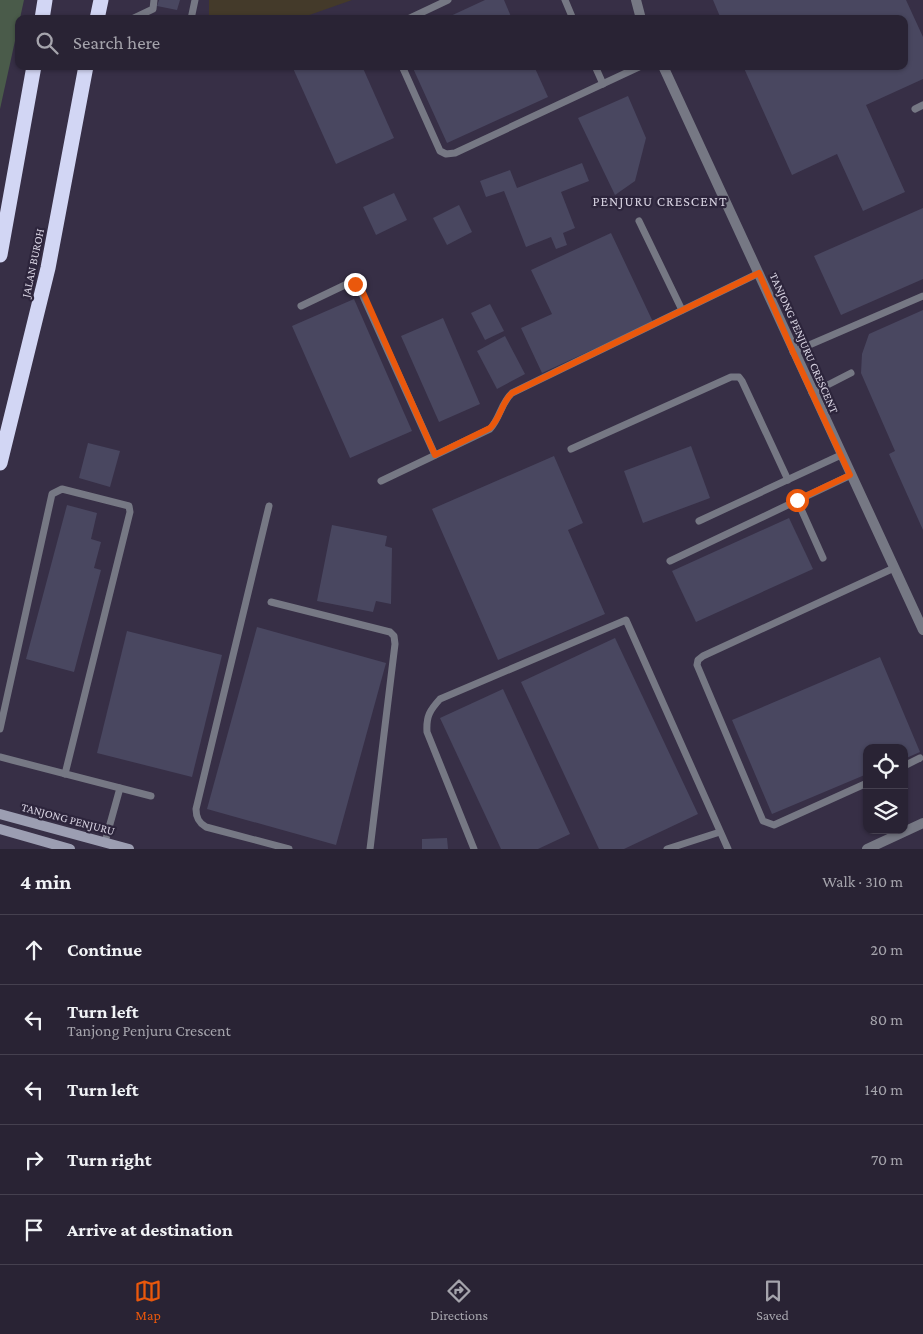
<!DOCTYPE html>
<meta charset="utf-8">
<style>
:root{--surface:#292334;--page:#312b3c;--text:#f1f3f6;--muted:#a5a4ac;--line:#45404f;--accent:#ea580c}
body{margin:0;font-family:"Crimson Pro",serif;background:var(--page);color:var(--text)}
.controls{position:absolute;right:15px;bottom:15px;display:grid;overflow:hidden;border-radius:10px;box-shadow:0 1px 4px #0004}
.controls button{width:45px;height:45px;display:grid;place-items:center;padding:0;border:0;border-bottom:1px solid var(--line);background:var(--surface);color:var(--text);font:25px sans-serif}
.stop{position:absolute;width:15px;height:15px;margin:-11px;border:4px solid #ea580c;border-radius:50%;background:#fff}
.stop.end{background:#ea580c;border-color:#fff;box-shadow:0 1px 5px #0008}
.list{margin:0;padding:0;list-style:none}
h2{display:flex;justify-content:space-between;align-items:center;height:65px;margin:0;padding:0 20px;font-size:21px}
h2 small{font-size:16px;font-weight:400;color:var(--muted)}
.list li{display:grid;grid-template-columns:32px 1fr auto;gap:15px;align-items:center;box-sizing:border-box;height:70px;padding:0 20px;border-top:1px solid var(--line)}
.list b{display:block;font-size:19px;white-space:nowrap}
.list p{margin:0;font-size:16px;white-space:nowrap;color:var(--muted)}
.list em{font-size:16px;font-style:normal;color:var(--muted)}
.icon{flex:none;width:28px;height:28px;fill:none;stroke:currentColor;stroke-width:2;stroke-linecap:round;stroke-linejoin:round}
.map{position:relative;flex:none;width:923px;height:849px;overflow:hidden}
.search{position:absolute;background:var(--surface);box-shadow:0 1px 4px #0004;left:15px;right:15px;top:15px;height:55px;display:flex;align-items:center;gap:12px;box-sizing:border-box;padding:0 18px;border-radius:10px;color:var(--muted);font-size:19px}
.sheet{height:415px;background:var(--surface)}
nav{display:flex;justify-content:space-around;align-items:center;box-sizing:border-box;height:70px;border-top:1px solid var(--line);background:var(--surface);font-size:14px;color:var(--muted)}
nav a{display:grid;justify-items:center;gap:2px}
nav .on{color:var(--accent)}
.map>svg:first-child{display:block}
.industrial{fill:#443a2a}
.green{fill:#4a5b4a}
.building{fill:#494760}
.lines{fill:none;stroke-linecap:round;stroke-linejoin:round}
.lane{stroke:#767884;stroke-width:7}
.street{stroke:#767884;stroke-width:10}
.secondary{stroke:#9c9eb2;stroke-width:10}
.highway{stroke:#d2d6f4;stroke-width:15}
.route{stroke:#ea580c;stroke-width:6}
.labels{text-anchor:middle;stroke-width:4.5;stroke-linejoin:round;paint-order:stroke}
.street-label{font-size:12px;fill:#d7d2e1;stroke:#2d253c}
.neighbourhood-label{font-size:14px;letter-spacing:1px;fill:#d7d2e1;stroke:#2d253c}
</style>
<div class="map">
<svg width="923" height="849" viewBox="0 0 923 849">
<rect width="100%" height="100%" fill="#372f46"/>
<polygon class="industrial" points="209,0 352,0 298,19 209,19"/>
<polygon class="green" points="0,0 24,0 0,109"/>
<g class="building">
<polygon points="159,0 180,0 177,10 157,6"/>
<polygon points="485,0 504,0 512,19 444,19"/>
<polygon points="713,0 906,0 923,37 923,79 866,105 905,192 863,211 837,154 792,175 743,66 904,66 904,19 721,19"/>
<polygon points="292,66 362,66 394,138 336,164"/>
<polygon points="412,66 534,66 548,97 447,143"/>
<polygon points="628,96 646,138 635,181 615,195 578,118"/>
<polygon points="582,163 589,181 561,192 575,228 563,233 567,245 556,249 551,237 526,247 504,191 486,197 480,181 510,170 517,188"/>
<polygon points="394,193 407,220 376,235 363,207"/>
<polygon points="459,205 472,232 447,245 433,218"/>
<polygon points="923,208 923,279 841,315 814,256"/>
<polygon points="611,233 653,322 542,373 521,328 552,314 531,270"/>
<polygon points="354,299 412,431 350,458 292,326"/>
<polygon points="490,304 504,331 485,340 471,313"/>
<polygon points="923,310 923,530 889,454 895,451 861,373 862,354 869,334"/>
<polygon points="443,318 480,404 439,422 401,336"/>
<polygon points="505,336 525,374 497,389 477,351"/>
<polygon points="88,443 120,451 110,487 79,478"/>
<polygon points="691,446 710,498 643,523 624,471"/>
<polygon points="554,456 583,523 568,530 605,614 498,660 432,509"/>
<polygon points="67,505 97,513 91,539 101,542 94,568 101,570 74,672 26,659"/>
<polygon points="789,518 813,569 696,622 672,571"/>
<polygon points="332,525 387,536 385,546 392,548 391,604 376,601 373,612 317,601"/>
<polygon points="257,627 386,663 336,845 207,809"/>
<polygon points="127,631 222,655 192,777 97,753"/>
<polygon points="615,638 698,814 624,849 599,849 521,682"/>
<polygon points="880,657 920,752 904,759 904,748 867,748 867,774 772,814 732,720"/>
<polygon points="503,689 570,834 538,849 501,849 440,718"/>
<polygon points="447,838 448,849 422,849 422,839"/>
</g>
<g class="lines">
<g class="lane">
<polyline points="565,0 573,19"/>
<polyline points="98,18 116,19"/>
<polyline points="132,19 153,9 154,0"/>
<polyline points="191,19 195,0"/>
<polyline points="408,19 448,0"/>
<polyline points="402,66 440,151 446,154 455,153 641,66"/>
<polyline points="595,66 603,84"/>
<polyline points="915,109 923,105"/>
<polyline points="639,221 682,310"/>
<polyline points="301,306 347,284 350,283 358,285 435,455"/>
<polyline points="793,352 923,296"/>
<polyline points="812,393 851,373"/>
<polyline points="571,449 731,377 739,377 742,381 788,480"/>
<path d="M 381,481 L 490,429 C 500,418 501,403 512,393 L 759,273"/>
<polyline points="797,500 823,558"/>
<path d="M 269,506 L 196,809 C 196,818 199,823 206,827 L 289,849"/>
<polyline points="699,521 841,455"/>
<polyline points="670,561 851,475"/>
<polyline points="271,602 390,632 394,636 395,644 370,849"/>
<polyline points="0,729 52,494 62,489 129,506 130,512 65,774"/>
<polyline points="0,757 151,796"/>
<polyline points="904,766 920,758"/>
<polyline points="867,783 774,825 763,821 697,665 698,660 703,656 894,568"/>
<polyline points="105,842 120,788"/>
<path d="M 474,849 L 427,732 C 426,716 430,710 440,699 L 626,620 L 728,849"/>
<polyline points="667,849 720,832"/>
</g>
<g class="street">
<polyline points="636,0 641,19"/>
<path d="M 663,66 C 750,254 836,442 923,630"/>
<polyline points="867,849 923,823"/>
</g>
<g class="secondary">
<polyline points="0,814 129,849"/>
<polyline points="0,829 70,849"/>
</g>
<g class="highway">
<polyline points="42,19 45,0"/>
<polyline points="97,19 101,0"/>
<polyline points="0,255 34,66"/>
<polyline points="0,463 48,268 86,66"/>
</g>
</g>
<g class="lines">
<path class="route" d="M 355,284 L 361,288 L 435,455 L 490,428 C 501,418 501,403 512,393 L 759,273 L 793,352 L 850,475 L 797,500"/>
</g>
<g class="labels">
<g class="street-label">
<text transform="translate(33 263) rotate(-78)" y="4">JALAN BUROH</text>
<text transform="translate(804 343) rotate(66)" y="4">TANJONG PENJURU CRESCENT</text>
<text transform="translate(68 819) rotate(15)" y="4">TANJONG PENJURU</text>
</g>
<g class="neighbourhood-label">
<text x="660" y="206">PENJURU CRESCENT</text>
</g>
</g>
</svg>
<div class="controls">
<button><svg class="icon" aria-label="locate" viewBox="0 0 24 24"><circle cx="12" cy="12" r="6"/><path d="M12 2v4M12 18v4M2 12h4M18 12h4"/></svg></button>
<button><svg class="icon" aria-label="layers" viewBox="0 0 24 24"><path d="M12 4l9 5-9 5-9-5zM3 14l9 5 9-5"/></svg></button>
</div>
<div class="stop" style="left:797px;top:500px"></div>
<div class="stop end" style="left:355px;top:284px"></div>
<div class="search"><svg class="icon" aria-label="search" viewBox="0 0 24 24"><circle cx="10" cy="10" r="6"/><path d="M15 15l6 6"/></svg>Search here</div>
</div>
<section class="sheet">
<h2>4 min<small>Walk · 310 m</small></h2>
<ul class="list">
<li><svg class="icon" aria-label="ahead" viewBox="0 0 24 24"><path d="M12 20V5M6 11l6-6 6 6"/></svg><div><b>Continue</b></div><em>20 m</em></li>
<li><svg class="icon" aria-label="left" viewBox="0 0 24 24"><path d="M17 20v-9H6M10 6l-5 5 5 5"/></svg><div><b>Turn left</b><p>Tanjong Penjuru Crescent</p></div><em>80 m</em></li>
<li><svg class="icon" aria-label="left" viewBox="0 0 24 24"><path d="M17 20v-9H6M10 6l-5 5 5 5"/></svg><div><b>Turn left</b></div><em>140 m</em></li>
<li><svg class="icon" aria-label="right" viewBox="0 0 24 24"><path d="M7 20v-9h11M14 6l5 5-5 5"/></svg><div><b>Turn right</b></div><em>70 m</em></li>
<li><svg class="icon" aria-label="arrive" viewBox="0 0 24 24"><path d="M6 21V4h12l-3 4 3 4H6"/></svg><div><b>Arrive at destination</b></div></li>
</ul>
</section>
<nav>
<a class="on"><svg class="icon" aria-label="map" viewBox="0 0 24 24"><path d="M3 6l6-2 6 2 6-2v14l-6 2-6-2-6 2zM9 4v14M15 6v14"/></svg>Map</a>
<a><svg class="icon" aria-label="directions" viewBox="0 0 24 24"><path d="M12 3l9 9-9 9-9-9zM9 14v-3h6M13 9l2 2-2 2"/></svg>Directions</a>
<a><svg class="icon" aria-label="saved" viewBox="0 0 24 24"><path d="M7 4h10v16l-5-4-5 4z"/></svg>Saved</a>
</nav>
